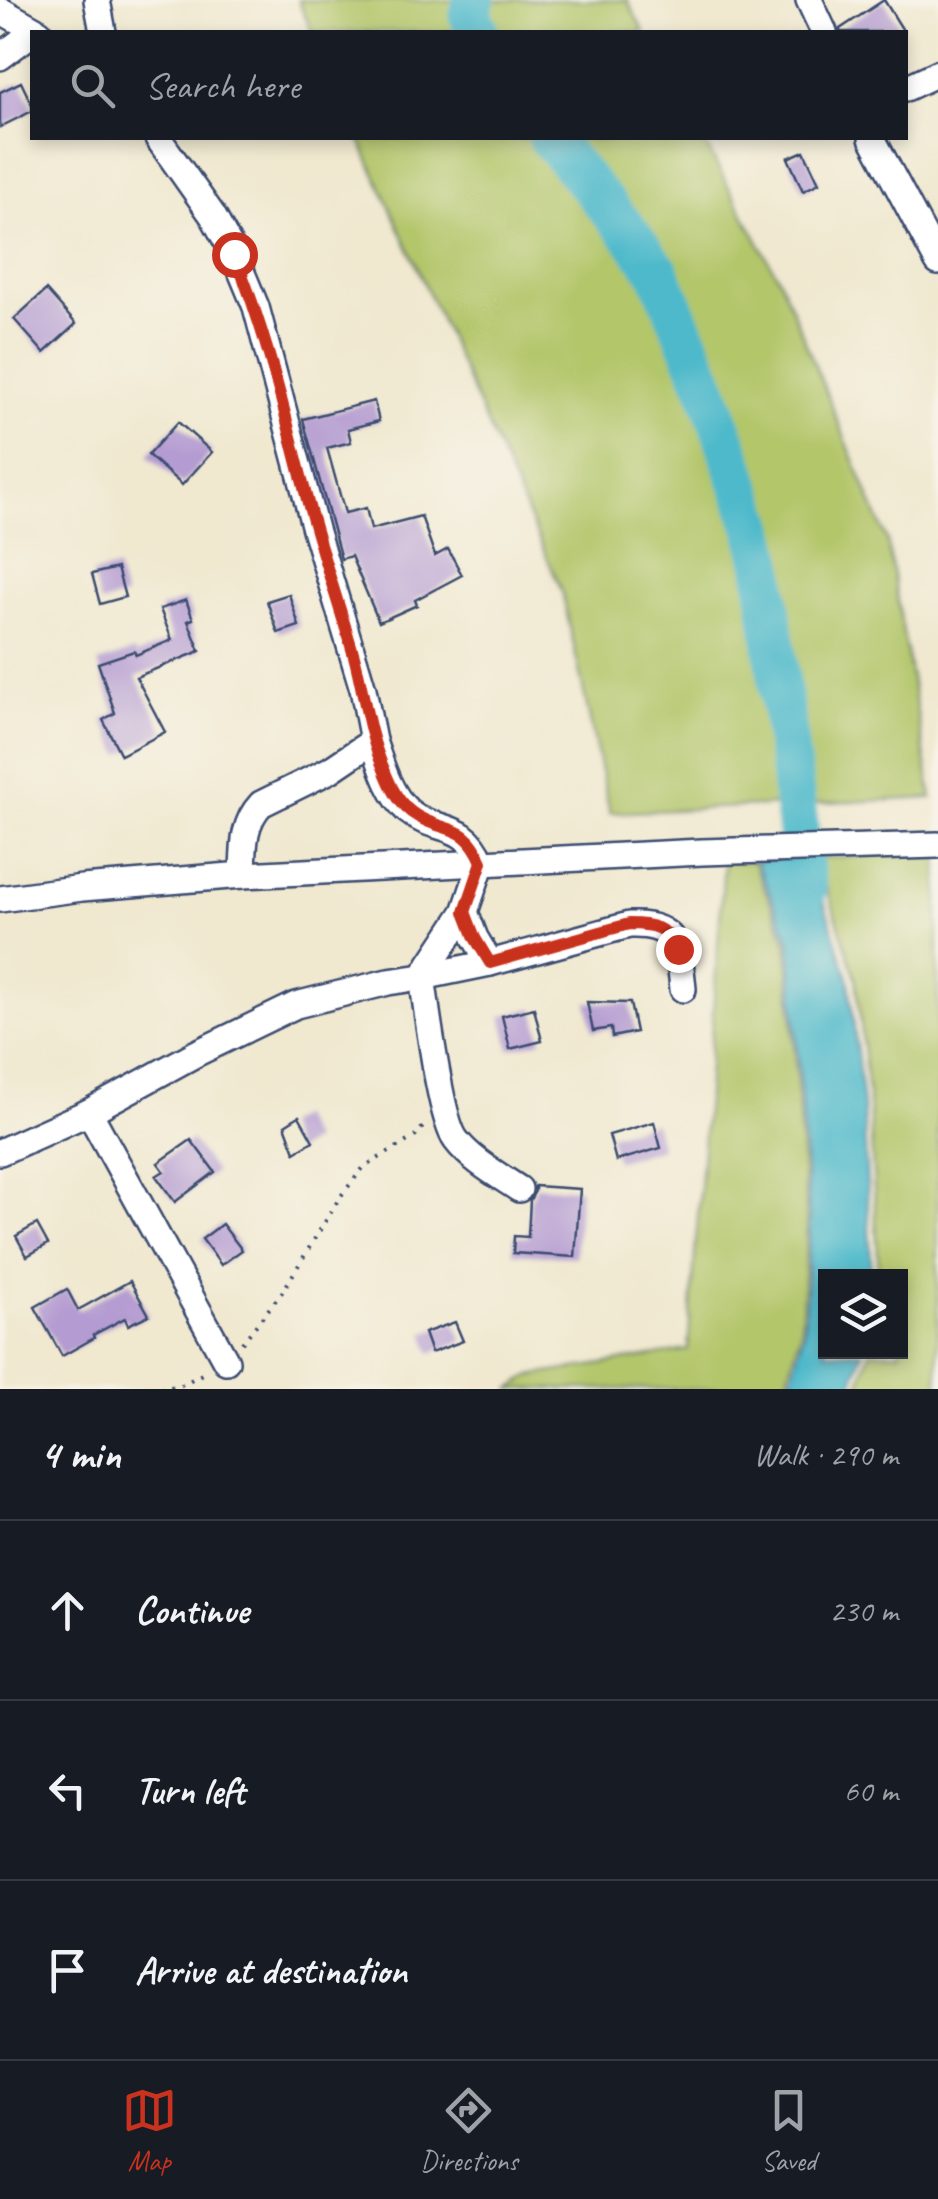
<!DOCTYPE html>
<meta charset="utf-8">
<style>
:root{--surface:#171b24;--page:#242831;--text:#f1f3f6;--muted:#9ea1a6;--line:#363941;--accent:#c8321e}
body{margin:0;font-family:Caveat,sans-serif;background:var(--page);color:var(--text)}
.controls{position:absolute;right:30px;bottom:30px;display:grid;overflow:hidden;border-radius:0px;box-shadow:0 5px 15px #0003}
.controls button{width:90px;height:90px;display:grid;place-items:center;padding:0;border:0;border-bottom:2px solid var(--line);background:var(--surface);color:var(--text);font:50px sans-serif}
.stop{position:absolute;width:30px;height:30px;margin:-22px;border:8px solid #c8321e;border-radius:50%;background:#fff}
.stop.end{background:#c8321e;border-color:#fff;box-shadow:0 2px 10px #0008}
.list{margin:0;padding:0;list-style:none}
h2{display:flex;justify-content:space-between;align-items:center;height:130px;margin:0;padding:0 40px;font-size:42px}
h2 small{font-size:32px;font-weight:400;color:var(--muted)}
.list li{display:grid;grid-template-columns:65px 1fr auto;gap:30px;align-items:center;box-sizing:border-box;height:180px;padding:0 40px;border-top:2px solid var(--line)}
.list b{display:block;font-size:38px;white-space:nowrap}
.list em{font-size:32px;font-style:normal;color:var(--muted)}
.icon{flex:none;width:55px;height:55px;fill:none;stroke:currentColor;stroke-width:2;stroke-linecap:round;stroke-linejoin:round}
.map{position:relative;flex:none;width:938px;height:1389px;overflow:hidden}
.search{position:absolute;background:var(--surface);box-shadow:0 5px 15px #0003;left:30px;right:30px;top:30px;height:110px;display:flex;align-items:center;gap:25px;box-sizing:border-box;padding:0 35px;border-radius:0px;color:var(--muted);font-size:38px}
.sheet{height:670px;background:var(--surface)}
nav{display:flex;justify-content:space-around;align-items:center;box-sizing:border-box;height:140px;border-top:2px solid var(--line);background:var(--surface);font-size:28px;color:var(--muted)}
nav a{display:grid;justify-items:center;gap:5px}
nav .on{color:var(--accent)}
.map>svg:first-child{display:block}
.green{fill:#b3c66a;stroke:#677a64;stroke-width:2.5}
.water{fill:#4eb9cb;stroke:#347494;stroke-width:2.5}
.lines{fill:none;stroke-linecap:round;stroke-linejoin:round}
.river{stroke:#4eb9cb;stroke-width:42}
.building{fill:#b49bd1}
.minor-casing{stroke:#3b4b6f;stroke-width:30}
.path{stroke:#3b4b6f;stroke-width:4;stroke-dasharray:2.5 8;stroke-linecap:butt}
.minor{stroke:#fff;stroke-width:25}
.route{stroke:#c8321e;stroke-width:12}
</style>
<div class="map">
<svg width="938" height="1389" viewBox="0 0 938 1389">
<rect width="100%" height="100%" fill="#f7f3e8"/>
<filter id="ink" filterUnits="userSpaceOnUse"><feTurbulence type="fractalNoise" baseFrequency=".01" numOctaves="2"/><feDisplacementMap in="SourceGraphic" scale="20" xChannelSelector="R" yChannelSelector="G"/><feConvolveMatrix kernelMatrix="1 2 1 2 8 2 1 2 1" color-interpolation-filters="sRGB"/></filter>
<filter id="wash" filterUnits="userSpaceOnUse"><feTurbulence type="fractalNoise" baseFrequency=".0048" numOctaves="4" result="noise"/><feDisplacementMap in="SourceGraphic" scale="40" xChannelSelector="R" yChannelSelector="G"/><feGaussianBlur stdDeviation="2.25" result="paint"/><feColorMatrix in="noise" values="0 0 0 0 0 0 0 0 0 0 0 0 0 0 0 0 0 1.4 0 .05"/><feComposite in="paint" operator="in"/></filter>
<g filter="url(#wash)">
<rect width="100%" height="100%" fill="#f0e8cf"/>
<g class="green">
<polygon points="298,0 627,0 644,32 312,32"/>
<polygon points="359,138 702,138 781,283 887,540 932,798 610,813 562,591"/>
<polygon points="938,852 938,1389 858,1389 870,1352 900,1352 900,1276 876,1276 878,1259 869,1103 856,978 817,858"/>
<polygon points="753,861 787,942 807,1227 801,1331 785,1389 511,1389 530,1376 688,1350 724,863"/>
</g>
<polygon class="water" points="810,858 849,980 863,1105 871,1261 870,1276 826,1276 826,1352 863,1352 851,1389 789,1389 804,1332 810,1227 790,941 756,861"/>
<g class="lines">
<g class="river">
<polyline points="474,0 470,16 479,32"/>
<polyline points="549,138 631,235 659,273 708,389 755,526 764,564 806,891"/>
</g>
</g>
<g id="blocks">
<g class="building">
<polygon points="884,0 904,32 840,32 840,29"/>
<polygon points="21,82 32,105 32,111 0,127 0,92"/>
<polygon points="804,151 819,183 803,191 788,158"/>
<polygon points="46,290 76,324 44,353 14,319"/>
<polygon points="374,401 379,421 348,429 351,442 327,448 345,513 366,508 371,529 421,516 435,556 448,549 462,575 415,600 417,605 379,622 351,556 341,559 303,419"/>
<polygon points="178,422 212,452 182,485 148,455"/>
<polygon points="117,568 125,597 100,604 92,574"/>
<polygon points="289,594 299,626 278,633 267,601"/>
<polygon points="186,600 193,619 188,621 200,651 136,677 165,732 121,755 103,720 115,713 98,663 134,651 136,655 172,640 160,609"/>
<polygon points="587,1002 630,1003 636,1032 612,1037 611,1028 593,1031"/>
<polygon points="534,1008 542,1041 510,1049 502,1016"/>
<polygon points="299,1116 313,1141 295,1152 285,1125"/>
<polygon points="654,1122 661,1148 616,1161 609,1135"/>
<polygon points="191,1140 215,1172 175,1202 156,1176 164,1171 158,1163"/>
<polygon points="535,1186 580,1189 575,1257 513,1253 514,1236 528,1237 530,1200 535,1191"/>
<polygon points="37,1224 48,1244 27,1256 16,1236"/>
<polygon points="222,1224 242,1250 221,1265 202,1239"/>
<polygon points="130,1281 149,1315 128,1325 125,1318 93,1335 94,1338 62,1356 35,1307 67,1289 78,1310"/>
<polygon points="455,1322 463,1341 431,1353 424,1333"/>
</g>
</g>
</g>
<g filter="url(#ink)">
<use href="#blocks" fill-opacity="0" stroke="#3b4b6f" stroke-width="2.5"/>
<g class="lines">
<g class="minor-casing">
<g id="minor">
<polyline points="97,0 103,32"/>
<polyline points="809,0 824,32"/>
<polyline points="0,10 39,32"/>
<polyline points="0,57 32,33"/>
<polyline points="906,88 938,73"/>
<path d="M 158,138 L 213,216 L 234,254 L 256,307 L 315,529 L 363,689 L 373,741 L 330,770 L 261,804 C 242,824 244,849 243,875"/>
<polyline points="872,138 938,262"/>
<polyline points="0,899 82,888 243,875 702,852 938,845"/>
<polyline points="465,912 475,938 490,963"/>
<polyline points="89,1112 226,1361"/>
<path d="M 0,1152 L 89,1112 L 197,1053 L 296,1005 L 388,982 L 422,977 L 465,912 L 482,862 C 464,819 436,834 408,811 C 389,794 381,764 373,741"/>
<path d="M 519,1189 C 498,1175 471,1160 456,1140 C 440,1119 427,1009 422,977 L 490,963 L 629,925 C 678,923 679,947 683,989"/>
</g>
</g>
<g class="path">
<polyline points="242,1343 283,1291 340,1197 364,1167 416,1136 425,1124"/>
<polyline points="160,1389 181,1385 204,1373"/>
</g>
<use href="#minor" class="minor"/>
</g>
</g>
<g class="lines" filter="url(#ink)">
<path class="route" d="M 234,254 C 267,334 286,419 308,503 C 322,554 339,605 354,656 C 364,693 368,732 383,767 C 390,785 399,806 417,816 C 447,834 465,822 482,862 L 465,912 L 475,938 L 490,963 L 629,924 C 652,924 667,927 678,949"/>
</g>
</svg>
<div class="controls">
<button><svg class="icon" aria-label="layers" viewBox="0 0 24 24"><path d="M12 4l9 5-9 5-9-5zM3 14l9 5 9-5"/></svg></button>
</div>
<div class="stop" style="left:234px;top:254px"></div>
<div class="stop end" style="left:678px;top:949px"></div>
<div class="search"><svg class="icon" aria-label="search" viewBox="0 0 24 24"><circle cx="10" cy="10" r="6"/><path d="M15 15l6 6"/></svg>Search here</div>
</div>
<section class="sheet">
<h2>4 min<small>Walk · 290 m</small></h2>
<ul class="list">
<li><svg class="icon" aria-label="ahead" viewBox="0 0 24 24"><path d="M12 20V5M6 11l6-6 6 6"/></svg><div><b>Continue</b></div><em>230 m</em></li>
<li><svg class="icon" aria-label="left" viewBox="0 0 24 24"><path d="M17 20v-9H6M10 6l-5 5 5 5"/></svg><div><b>Turn left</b></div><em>60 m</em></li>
<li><svg class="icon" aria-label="arrive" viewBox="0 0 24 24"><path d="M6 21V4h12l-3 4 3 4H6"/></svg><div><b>Arrive at destination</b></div></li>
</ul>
</section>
<nav>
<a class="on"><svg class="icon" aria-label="map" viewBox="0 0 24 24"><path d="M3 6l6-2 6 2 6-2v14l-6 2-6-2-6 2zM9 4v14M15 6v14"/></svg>Map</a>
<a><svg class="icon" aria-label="directions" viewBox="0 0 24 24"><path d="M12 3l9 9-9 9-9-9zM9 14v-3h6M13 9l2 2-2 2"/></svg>Directions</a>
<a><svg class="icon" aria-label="saved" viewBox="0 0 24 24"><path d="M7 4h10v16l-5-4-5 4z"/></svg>Saved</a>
</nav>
